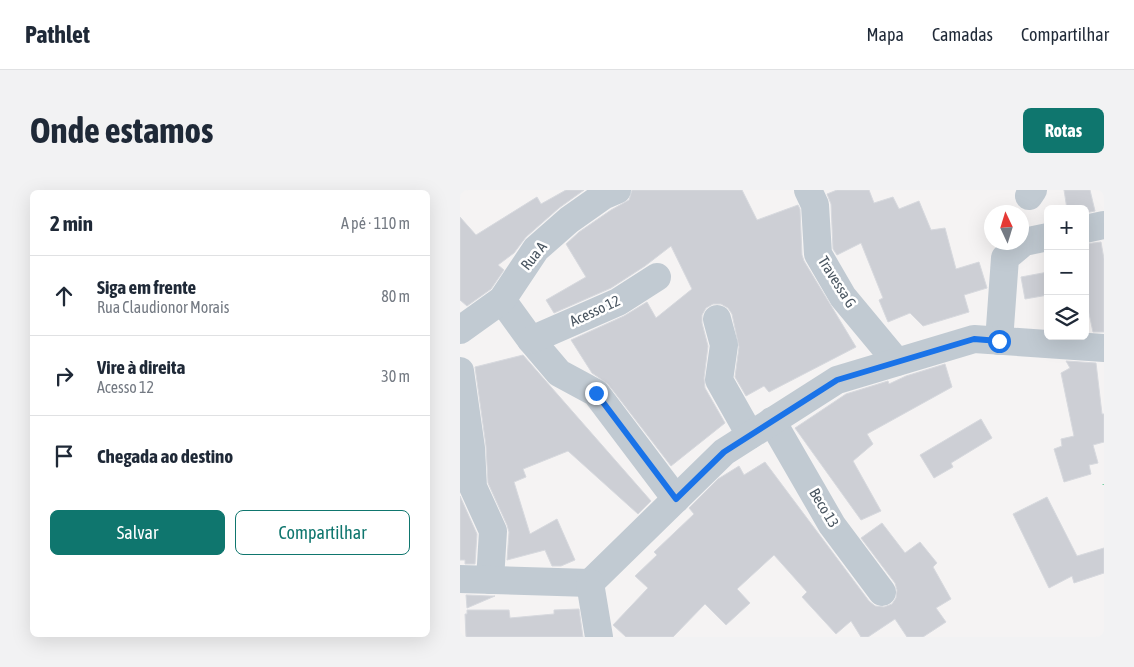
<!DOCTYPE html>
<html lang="pt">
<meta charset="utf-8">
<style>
:root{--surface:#fff;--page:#f2f2f3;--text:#1f2937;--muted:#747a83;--line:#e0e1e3;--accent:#0f766e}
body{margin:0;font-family:"Asap Condensed",sans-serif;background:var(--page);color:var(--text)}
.controls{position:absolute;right:15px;top:15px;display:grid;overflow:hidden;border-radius:8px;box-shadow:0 5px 20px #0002}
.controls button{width:45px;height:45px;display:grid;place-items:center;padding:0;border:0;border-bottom:1px solid var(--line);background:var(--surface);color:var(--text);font:25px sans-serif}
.compass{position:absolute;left:524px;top:15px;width:45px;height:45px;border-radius:50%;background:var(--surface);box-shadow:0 5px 20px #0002;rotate:356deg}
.stop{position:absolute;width:15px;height:15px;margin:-11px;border:4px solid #1a73e8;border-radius:50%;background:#fff}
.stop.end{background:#1a73e8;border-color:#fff;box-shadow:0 1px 5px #0008}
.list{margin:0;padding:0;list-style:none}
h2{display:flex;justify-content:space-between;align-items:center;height:65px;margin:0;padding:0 20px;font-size:21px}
h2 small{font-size:16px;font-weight:400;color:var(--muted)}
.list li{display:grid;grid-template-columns:32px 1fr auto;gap:15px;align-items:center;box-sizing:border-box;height:80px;padding:0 20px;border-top:1px solid var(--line)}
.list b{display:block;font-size:19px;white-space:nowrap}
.list p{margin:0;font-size:16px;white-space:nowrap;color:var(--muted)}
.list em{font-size:16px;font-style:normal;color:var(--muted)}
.actions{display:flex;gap:10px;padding:15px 20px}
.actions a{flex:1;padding:11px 0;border:1px solid var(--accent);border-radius:8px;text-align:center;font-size:18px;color:var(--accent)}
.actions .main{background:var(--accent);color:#fff}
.icon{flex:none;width:28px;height:28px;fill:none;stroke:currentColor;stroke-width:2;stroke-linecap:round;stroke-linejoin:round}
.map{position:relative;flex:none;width:644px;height:447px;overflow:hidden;border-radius:8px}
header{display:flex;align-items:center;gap:30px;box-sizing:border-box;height:70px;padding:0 25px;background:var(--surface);border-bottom:1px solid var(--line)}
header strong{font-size:24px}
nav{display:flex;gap:28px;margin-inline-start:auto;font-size:18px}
.intro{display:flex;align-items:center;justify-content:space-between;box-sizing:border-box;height:120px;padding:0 30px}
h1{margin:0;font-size:35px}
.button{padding:12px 22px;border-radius:8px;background:var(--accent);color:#fff;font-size:18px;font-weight:700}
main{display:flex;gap:30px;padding:0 30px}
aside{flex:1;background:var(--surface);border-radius:8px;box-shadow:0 5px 20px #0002}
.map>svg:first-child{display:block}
.building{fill:#cdcfd5;stroke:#d7d9de}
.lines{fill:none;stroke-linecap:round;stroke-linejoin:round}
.path{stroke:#7ad0a6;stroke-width:3;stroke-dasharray:4 2.5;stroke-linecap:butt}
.minor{stroke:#c1cad2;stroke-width:28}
.route{stroke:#1a73e8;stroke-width:6}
.labels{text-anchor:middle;stroke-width:5;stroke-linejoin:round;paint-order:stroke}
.street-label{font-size:15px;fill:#4a5661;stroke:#fff}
</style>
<header>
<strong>Pathlet</strong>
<nav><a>Mapa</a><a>Camadas</a><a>Compartilhar</a></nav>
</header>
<div class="intro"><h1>Onde estamos</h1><a class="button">Rotas</a></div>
<main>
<aside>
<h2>2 min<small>A pé · 110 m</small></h2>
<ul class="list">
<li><svg class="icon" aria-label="ahead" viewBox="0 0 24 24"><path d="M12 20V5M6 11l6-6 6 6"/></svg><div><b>Siga em frente</b><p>Rua Claudionor Morais</p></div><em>80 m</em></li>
<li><svg class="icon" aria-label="right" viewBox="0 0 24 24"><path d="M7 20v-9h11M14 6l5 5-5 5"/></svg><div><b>Vire à direita</b><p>Acesso 12</p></div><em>30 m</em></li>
<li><svg class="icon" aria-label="arrive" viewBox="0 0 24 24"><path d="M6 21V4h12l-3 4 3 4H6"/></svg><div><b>Chegada ao destino</b></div></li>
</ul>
<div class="actions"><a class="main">Salvar</a><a>Compartilhar</a></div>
</aside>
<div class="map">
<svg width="644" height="447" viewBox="0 0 644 447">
<rect width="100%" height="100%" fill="#f5f3f3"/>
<g class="building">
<polygon points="106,0 124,0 99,18 66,47 54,63 38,75 44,80 31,99 7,116 0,110 0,27 16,45 77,7 81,14"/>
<polygon points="172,0 282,0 297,30 338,15 340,19 342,65 344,71 396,157 309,202 304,196 286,206 275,187 279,157 272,124 268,118 261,114 253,114 246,118 242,125 242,133 248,156 244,188 245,198 265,233 211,276 148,194 132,183 111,150 164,126 187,112 196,128 232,99 211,56 185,76 151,98 94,123 86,110 126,87 106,54 119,42 151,20 169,10"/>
<polygon points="377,0 409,0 414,13 433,7 439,19 459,11 471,40 485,38 496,79 519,72 527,98 504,105 509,122 463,136 450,123 428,132 419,110 423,108 401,53 377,65 373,59 371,14 367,4"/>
<polygon points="604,0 630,0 635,21 625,23 625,19 607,19"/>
<polygon points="641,52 644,69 644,142 633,142 625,105 625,54"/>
<polygon points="588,82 588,105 565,109 561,87"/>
<polygon points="63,165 191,311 178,324 108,261 63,279 66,287 54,292 70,344 97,329 115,370 101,376 92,376 85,360 47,370 49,342 47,335 28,293 26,256 15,177"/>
<polygon points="606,171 636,173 642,224 644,224 644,252 633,255 638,273 629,275 631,284 604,292 594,259 602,256 601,249 614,246 601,183 610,178"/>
<polygon points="485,174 492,197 407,244 413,254 393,271 421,321 401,330 335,238 386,204 428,191 429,194 446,186"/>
<polygon points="521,229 532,248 491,273 493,277 474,288 460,265"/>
<polygon points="305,272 409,411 415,416 424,417 432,414 436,408 437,400 435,393 401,348 422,333 445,363 460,352 477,373 473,377 491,409 476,418 486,432 463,447 447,447 435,429 408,447 401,447 391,431 376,444 342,407 347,402 314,365 277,399 290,413 266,435 245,414 213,447 166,447 153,435 188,398 175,386 197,365 194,362 234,324 229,318 258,289 279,276 284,285"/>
<polygon points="0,306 17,344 15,374 5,374 5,370 0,370"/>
<polygon points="587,307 617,366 644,358 644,383 614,393 612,386 589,398 553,324"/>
<polygon points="6,405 30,406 35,406 7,418"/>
<polygon points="119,419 123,447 6,447 5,424 7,424 7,420 49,420 50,428 94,424 94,420"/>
</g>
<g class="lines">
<polyline class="path" points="644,294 644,295"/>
<g class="minor">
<polyline points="348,0 355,15 358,64 383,107 437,172"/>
<polyline points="569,6 573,0"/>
<polyline points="625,39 644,35"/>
<polyline points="42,110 71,150 99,183 136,203 216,309"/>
<polyline points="257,129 264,155 259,190 290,245"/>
<polyline points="0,140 42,110 76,59 109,30 143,6 157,0"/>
<polyline points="71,150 158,112 197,87"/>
<polyline points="539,151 545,68 564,52 588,47"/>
<polyline points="0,181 11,258 13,297 33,341 30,390"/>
<polyline points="312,231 372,335 422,402"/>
<polyline points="0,389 130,393 264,262 377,190 514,149 644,158"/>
<polyline points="130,393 139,447"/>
</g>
</g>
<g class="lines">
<polyline class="route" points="136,203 216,309 264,262 377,190 514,149 539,151"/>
</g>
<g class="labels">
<g class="street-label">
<text transform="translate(74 66) rotate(-51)" y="5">Rua A</text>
<text transform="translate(377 92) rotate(58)" y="5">Travessa G</text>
<text transform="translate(135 121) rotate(-25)" y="5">Acesso 12</text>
<text transform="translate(364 318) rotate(59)" y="5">Beco 13</text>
</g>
</g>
</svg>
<div class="controls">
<button>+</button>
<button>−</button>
<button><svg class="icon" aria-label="layers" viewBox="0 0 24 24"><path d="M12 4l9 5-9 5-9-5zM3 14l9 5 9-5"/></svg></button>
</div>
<svg class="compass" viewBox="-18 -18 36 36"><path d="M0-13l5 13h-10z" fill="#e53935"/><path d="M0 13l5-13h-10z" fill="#747a83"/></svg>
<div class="stop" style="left:539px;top:151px"></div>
<div class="stop end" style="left:136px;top:203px"></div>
</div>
</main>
